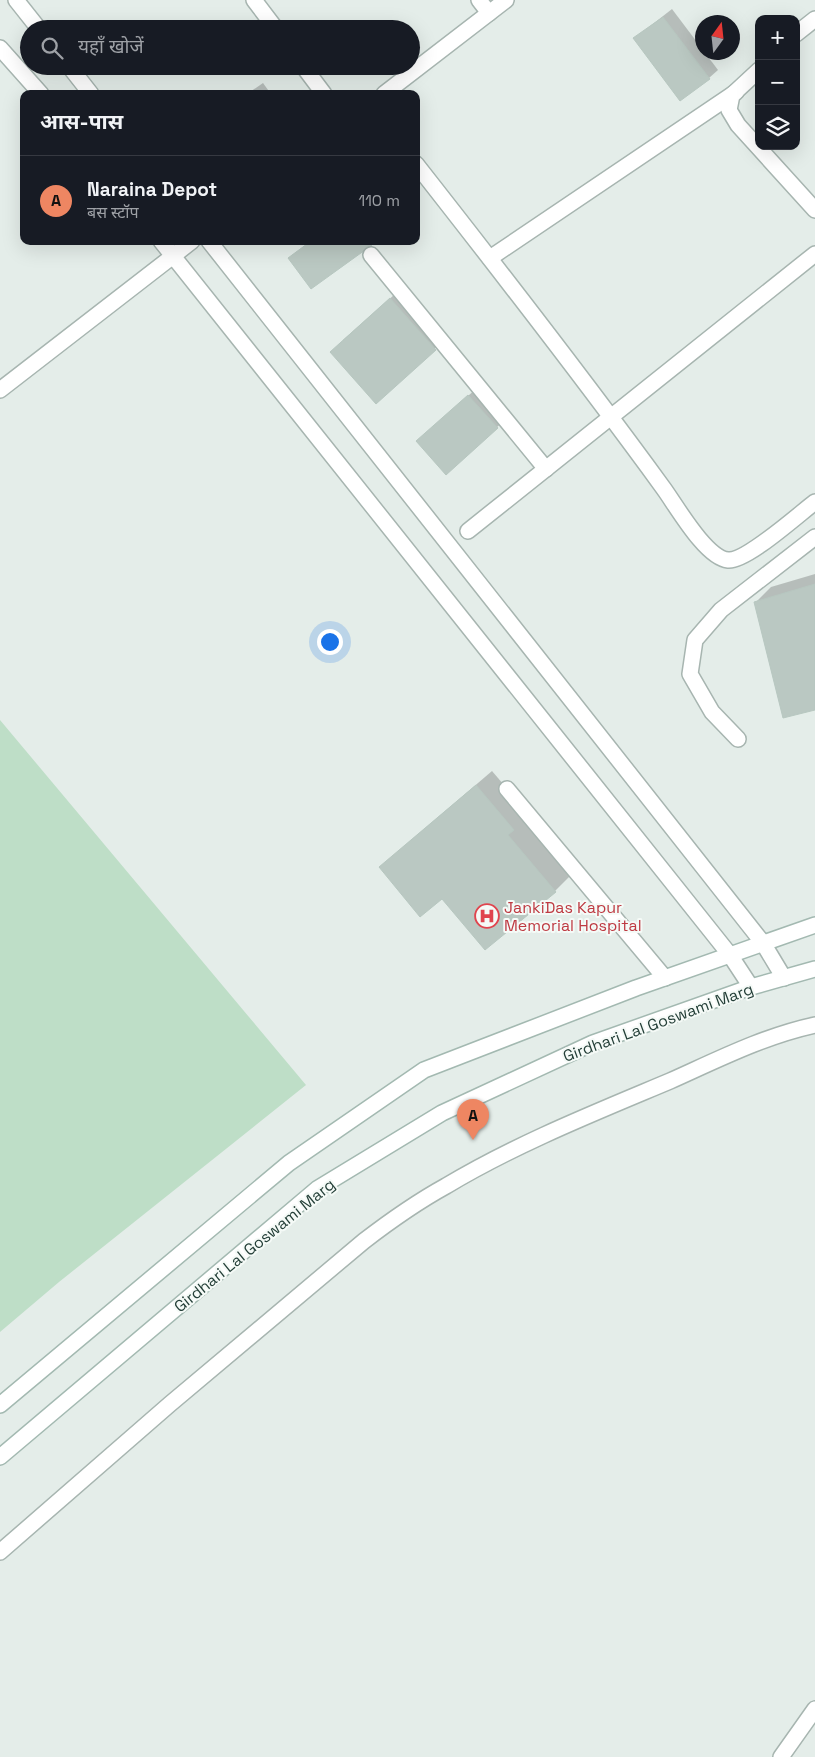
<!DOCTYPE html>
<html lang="hi">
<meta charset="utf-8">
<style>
:root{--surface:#171b24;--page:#242831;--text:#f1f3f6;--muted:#9ea1a6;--line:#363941;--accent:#ee8662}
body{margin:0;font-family:"Space Grotesk","Noto Sans Devanagari",sans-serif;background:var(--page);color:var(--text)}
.controls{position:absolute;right:15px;top:15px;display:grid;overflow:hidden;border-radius:10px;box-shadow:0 5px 20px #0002}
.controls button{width:45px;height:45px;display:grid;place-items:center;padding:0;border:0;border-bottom:1px solid var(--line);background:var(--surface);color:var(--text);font:25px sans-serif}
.compass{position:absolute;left:695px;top:15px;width:45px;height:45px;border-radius:50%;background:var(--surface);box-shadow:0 5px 20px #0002;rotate:15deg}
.you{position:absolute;left:329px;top:641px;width:18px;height:18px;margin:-12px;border:4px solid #fff;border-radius:50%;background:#1a73e8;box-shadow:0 0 0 8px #1a73e833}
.badge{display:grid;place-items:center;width:32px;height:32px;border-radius:50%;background:var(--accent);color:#111;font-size:16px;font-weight:700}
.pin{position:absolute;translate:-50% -41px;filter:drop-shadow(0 1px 2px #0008)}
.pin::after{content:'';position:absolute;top:26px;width:18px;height:15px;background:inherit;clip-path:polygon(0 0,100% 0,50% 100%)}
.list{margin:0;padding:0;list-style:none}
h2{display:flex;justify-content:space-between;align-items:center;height:65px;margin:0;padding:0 20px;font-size:21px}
h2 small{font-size:16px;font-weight:400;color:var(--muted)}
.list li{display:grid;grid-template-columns:32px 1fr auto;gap:15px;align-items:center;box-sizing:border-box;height:90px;padding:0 20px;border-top:1px solid var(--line)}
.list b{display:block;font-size:19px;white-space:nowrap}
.list p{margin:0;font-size:16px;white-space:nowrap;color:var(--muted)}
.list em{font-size:16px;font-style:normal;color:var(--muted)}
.icon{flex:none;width:28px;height:28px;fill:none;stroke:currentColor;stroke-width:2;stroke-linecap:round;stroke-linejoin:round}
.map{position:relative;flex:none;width:815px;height:1757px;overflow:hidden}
.search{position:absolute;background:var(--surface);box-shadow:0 5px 20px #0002;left:20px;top:20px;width:400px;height:55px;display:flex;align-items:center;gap:12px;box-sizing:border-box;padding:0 18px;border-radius:28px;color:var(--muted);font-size:19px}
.panel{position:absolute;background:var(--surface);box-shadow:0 5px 20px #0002;left:20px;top:90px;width:400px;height:155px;border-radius:10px}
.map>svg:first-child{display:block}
.green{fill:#bedec7}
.shadow{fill:#0003}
.building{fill:#bac8c2;stroke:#b7c7c0}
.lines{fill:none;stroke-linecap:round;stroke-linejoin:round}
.lane-casing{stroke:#a7b5b0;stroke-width:18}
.street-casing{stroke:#a7b5b0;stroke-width:18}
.secondary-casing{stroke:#a3b9b1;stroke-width:18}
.lane{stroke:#fff;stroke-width:15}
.street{stroke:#fff;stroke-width:15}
.secondary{stroke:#fff;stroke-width:15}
.labels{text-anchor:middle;stroke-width:4;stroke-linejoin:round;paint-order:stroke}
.health-label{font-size:16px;fill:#be3a42;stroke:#f5faf7;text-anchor:start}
.street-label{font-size:16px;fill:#243f38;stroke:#f5faf7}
</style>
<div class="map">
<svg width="815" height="1757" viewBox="0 0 815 1757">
<rect width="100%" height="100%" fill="#e4ede9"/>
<polygon class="green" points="0,720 306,1085 59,1282 0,1332"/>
<g class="shadow">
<polygon points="672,9 718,70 709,78 635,38"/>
<polygon points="263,83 271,94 247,94"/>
<polygon points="403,287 447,337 376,402 343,340"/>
<polygon points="477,388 506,419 446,473 426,433"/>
<polygon points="815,574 815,709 755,603 771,587"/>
<polygon points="492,771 528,813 570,876 555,891 442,897 380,867"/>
</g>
<g class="building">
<polygon points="663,17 710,79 680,101 633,38"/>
<polygon points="311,241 370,241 372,245 311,289 288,258"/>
<polygon points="390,298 436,350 376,404 330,352"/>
<polygon points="468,395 498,428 446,475 416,441"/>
<polygon points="815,584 815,710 783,718 754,602"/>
<polygon points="476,785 514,830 508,835 556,892 485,950 442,899 420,917 379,867"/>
</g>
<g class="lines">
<g class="lane-casing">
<g id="lane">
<polyline points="0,390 173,256"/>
<polyline points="738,739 712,712 690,674 695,640 721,610 815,537"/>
<polyline points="507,789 665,978"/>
<path d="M 0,1552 L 170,1404 L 364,1241 C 390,1221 417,1202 446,1186 C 516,1144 594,1113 670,1081 C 717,1060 764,1036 815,1025"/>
</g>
</g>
<g class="street-casing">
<g id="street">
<polyline points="16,0 39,29"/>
<polyline points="254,0 276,29"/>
<polyline points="479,0 489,13"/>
<polyline points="796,34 815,19"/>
<polyline points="0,48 41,94"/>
<polyline points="69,66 91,94"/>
<polyline points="303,66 324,94"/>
<polyline points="759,70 732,95 729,110 738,125 815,210"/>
<polyline points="384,94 506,0"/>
<path d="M 416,164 C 500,271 584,379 664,489 C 677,507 706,558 728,560 C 746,562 799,514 815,502"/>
<polyline points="161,241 730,955 751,987"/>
<polyline points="209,241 763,943 784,978"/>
<polyline points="371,255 546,469"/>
<polyline points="173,256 192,241"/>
<polyline points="490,258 736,92"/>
<polyline points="468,531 815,254"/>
<polyline points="781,1757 815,1709"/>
</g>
</g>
<g class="secondary-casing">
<g id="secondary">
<polyline points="0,1405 289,1163 424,1070 636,988 815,925"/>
<polyline points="0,1457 317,1189 442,1113 593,1043 751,987 815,969"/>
</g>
</g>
<use href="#lane" class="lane"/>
<use href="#street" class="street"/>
<use href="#secondary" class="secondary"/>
</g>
<defs>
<g id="hospital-ring" transform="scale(1.25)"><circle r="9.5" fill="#f5faf7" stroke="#e0444e" stroke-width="1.5"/><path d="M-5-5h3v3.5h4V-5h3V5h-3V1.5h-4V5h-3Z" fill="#e0444e"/></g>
</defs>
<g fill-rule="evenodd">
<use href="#hospital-ring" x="487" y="916"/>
</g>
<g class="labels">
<g class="health-label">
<text x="504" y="913">JankiDas Kapur<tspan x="504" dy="18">Memorial Hospital</tspan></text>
</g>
<g class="street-label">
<text transform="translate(658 1022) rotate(-20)" y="6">Girdhari Lal Goswami Marg</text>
<text transform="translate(254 1245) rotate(-39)" y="6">Girdhari Lal Goswami Marg</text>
</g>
</g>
</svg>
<div class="controls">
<button>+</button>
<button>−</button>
<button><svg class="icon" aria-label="layers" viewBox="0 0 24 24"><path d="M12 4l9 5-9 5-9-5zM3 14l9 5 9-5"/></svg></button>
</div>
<svg class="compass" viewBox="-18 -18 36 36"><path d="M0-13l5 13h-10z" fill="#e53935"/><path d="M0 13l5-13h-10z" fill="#9ea1a6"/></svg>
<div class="you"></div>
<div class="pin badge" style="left:473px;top:1140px">A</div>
<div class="search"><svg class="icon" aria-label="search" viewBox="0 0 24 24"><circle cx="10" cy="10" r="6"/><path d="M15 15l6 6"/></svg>यहाँ खोजें</div>
<section class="panel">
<h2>आस-पास<small></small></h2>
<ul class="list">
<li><span class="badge">A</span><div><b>Naraina Depot</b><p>बस स्टॉप</p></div><em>110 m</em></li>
</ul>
</section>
</div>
